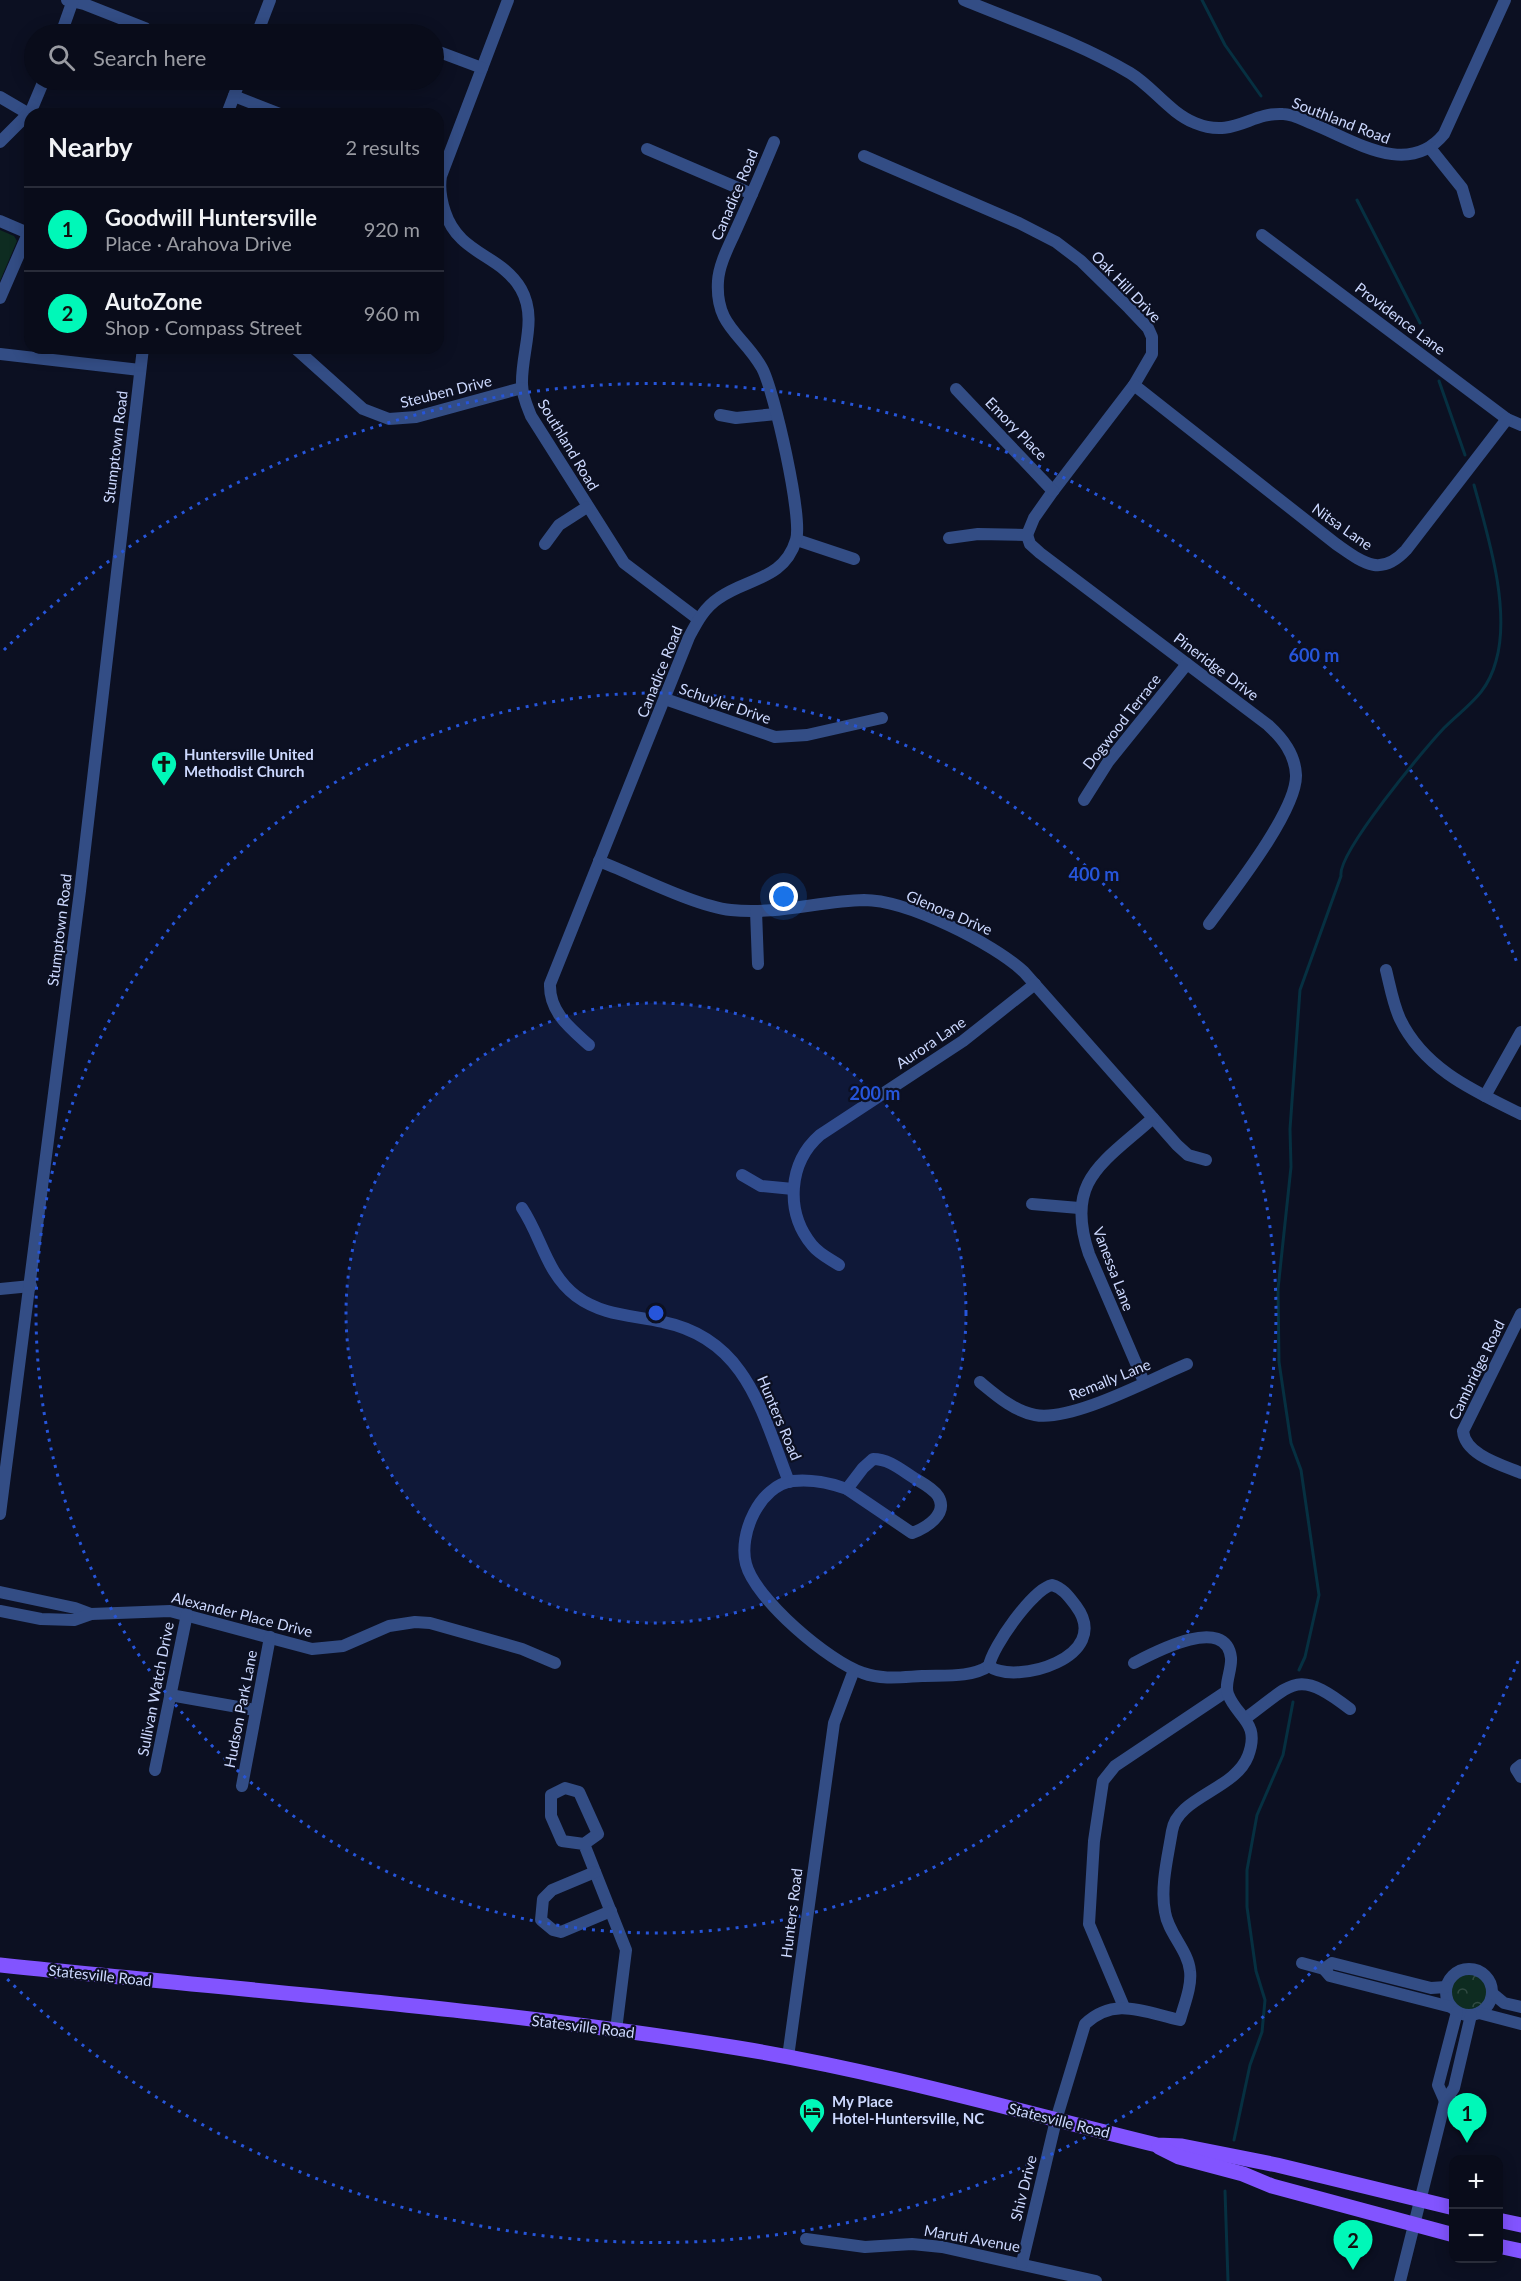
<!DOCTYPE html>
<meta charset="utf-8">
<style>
:root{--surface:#090c1a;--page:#121523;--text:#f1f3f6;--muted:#999ba2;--line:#292c39;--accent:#00f8b8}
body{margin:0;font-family:Lato,sans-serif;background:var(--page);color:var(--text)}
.controls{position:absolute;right:18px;bottom:18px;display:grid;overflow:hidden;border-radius:12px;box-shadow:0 3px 15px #0003}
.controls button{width:54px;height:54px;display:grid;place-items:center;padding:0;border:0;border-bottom:2px solid var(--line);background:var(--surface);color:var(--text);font:30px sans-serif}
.you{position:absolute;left:784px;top:897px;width:21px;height:21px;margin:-15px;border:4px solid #fff;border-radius:50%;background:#1a73e8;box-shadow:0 0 0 9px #1a73e833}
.badge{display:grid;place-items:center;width:39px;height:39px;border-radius:50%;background:var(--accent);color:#111;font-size:20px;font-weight:700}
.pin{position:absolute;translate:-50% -50px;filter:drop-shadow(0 2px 3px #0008)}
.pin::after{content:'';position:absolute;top:32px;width:21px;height:18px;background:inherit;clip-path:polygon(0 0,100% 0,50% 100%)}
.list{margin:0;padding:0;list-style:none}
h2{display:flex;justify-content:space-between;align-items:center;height:78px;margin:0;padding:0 24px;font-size:26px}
h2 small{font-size:20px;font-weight:400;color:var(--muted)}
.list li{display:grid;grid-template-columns:39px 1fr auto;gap:18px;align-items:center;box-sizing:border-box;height:84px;padding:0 24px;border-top:2px solid var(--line)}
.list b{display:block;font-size:22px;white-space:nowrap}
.list p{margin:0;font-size:20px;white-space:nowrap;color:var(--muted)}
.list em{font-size:20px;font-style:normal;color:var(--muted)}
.icon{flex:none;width:33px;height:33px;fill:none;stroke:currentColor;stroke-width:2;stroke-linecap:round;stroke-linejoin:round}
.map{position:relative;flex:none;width:1521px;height:2281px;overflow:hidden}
.search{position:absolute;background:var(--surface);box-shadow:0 3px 15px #0003;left:24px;top:24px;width:420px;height:66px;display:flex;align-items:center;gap:15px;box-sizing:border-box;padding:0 21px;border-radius:33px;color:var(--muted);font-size:22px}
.panel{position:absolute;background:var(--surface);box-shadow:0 3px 15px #0003;left:24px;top:108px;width:420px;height:246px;border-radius:18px}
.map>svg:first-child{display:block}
.green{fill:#0e2c21}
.forest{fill:url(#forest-crowns)}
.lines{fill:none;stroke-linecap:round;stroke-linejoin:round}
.stream{stroke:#063041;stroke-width:3}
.minor{stroke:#334d85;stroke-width:12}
.major{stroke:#8254ff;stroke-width:15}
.ring{fill:none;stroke:#2655da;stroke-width:3;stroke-dasharray:3 6}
.labels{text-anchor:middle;stroke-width:4.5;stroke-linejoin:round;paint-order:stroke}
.street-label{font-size:15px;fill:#cdd9ff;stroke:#0c1022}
.poi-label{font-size:15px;font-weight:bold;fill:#cdd9ff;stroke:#0c1022;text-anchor:start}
.centre{fill:#2655da;stroke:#0c1022;stroke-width:3}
.ring-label{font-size:18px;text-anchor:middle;font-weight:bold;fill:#2655da;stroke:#0c1022;stroke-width:4.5;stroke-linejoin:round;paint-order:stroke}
</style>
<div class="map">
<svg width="1521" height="2281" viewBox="0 0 1521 2281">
<defs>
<pattern id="forest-crowns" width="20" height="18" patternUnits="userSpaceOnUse" patternTransform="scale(1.5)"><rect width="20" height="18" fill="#0e2c21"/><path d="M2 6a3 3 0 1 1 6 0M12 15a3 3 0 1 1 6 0" fill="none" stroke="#304a42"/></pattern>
</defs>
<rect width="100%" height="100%" fill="#0c1022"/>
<polygon class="green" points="0,230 14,236 17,241 0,281"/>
<circle class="forest" cx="1469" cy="1992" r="23"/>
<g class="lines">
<g class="stream">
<polyline points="1202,0 1225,45 1261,96"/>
<polyline points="1357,200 1420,323"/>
<polyline points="1439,381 1465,455"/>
<path d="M 1299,1670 L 1305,1657 L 1319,1595 L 1301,1470 L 1291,1443 L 1279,1362 L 1278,1289 L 1291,1167 L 1290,1129 L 1300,990 L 1341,876 C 1337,853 1425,748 1444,728 C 1467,705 1487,695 1496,661 C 1511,609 1488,536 1474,485"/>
<polyline points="1234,2140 1250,2065 1262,2032 1265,2000 1256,1971 1247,1907 1247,1870 1257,1815 1283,1755 1293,1702"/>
<polyline points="1225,2191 1228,2281"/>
</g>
<g class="minor">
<polyline points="67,0 84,4 145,28 151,34"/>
<path d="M 508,0 L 441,176 C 439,188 441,200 445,212 C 459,255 501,254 521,289 C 538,319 521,352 522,384 C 522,395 527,406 531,416 L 624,563 L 698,619"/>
<path d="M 964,0 C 1019,23 1078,42 1130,73 C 1153,87 1170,113 1195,123 C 1234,139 1250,112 1283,114 C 1293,114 1303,120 1313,124 C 1355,141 1408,178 1444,134 L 1505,0"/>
<polyline points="61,34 73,0"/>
<polyline points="257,34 270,0"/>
<polyline points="434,50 482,68"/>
<polyline points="234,96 280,114"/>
<polyline points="0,97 29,114"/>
<polyline points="227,114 240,80"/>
<polyline points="0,142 31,111 44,80"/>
<polyline points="1430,148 1462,188 1469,212"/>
<polyline points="647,149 752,194"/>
<polyline points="864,156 1019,223 1056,242 1081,261 1129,308 1148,328 1152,337 1152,354 1134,385 1053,491 1034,518 1027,535"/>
<polyline points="0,221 28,233"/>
<polyline points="1262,235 1507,419 1521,425"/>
<polyline points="0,298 30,229"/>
<polyline points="295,348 363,409 389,419 416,417 522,388"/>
<polyline points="0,354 140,370"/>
<path d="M 1134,385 L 1336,544 C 1362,562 1380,578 1406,550 L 1507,419"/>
<polyline points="956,389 1053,491"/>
<polyline points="720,415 736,418 776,414"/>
<path d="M 1027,535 L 1030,544 L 1040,553 L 1268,725 C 1283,739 1295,754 1296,775 C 1297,811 1231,894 1209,924"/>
<polyline points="949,538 978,534 1027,535"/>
<polyline points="797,540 854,559"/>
<polyline points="545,544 559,525 587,507"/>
<polyline points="665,699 775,737 807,735 882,718"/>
<polyline points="1084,800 1108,762 1187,664"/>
<path d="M 599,861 C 635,875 695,906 731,910 C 776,915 820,901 864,900 C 907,900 993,943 1024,972 L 1177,1145 L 1188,1155 L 1206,1160"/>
<polyline points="756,911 758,964"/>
<path d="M 1386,970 C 1390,986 1393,1004 1400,1019 C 1424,1069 1474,1091 1521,1114"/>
<path d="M 589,1045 C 570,1028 549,1012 550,984 L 689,637 C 697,622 704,608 719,598 C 747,578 784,580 796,540 C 803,518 774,390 762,368 C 743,334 715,327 718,281 C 719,264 729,246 736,230 C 749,201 762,171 774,142"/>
<polyline points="1485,1096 1521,1032"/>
<polyline points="742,1175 761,1186 793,1189"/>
<polyline points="1032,1204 1079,1208"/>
<path d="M 522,1208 C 542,1238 546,1273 576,1296 C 603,1316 632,1315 663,1322 C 747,1339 762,1413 789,1482"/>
<path d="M 839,1265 C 830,1259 819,1254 812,1245 C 785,1212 788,1163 820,1135 L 963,1041 L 1035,984"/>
<polyline points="0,1289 31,1286"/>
<path d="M 1521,1314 L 1463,1431 C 1465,1455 1502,1465 1521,1473"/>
<path d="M 980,1382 C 997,1396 1014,1411 1035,1415 C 1072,1422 1151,1379 1187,1364"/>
<path d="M 1144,1382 L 1089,1254 C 1064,1180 1103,1163 1153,1118"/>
<path d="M 873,1459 C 888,1459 899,1468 911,1476 C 920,1482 932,1487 938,1496 C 949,1514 926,1528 912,1533 L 847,1489 L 863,1468 Z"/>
<path d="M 847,1489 C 831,1483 810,1479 793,1481 C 760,1485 738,1534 746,1564 C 755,1599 829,1662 863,1673 C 882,1680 902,1677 922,1676 C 943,1675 971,1678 989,1666"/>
<polyline points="0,1514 80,891 143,348"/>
<path d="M 1052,1585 C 1063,1588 1069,1597 1076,1606 C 1114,1657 1015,1686 989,1666 C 992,1647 1033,1589 1052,1585 Z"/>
<polyline points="0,1592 75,1608 91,1614"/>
<polyline points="0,1611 41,1619 74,1620 91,1614 170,1611 312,1649 343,1646 389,1626 415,1622 430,1623 522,1649 555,1663"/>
<polyline points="170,1695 255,1710"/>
<path d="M 1246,1718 C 1293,1684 1296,1667 1350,1709"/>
<polyline points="1521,1765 1516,1769 1521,1777"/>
<polyline points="155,1770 187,1614"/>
<polyline points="242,1786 270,1637"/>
<polyline points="584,1844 562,1841 551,1816 551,1795 565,1788 579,1792 598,1834 584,1844 626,1950 616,2030"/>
<polyline points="595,1872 552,1890 543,1899 541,1920 553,1930 561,1932 611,1911"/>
<polyline points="1302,1963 1324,1969"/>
<circle cx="1469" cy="1992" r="23"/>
<polyline points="1446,1987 1431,1988 1332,1963 1324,1969 1330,1976 1451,2007"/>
<polyline points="1492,1993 1504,2003 1521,2007"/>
<polyline points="1124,2007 1089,1924 1094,1841 1103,1781 1115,1766 1227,1691"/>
<polyline points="1479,2013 1521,2024"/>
<polyline points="788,2057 834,1723 854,1670"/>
<polyline points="1445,2101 1438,2085 1457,2012"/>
<polyline points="806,2239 865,2247 912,2244 942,2247 1096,2281"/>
<path d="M 1022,2263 L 1056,2120 L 1085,2024 C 1114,1996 1144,2012 1180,2020 C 1184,2005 1192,1986 1190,1971 C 1188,1950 1168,1933 1165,1912 C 1160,1887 1168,1856 1172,1831 C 1177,1797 1235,1790 1248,1756 C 1261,1722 1237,1718 1228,1694 C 1224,1684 1232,1670 1231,1658 C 1226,1614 1155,1652 1134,1663"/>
<polyline points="1400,2281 1445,2101 1454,2088 1471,2015"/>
</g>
<g class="major">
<path d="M 0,1965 C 246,1991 494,2008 738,2048 C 879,2071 1018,2111 1157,2145 L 1182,2146 L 1277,2165 L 1454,2208"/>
<polyline points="1159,2147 1179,2157 1243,2174 1272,2186 1454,2235"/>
<polyline points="1498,2220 1521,2225"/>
<polyline points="1498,2246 1521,2251"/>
</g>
</g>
<circle cx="656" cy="1313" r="310" fill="#2655da" fill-opacity=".12"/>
<g class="ring">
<circle cx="656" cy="1313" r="310"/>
<circle cx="656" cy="1313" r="620"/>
<path d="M1518 1661A930 930 0 0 1 4 1976M4 650A930 930 0 0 1 1518 965"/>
</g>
<defs>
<g id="church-pin" transform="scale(1.35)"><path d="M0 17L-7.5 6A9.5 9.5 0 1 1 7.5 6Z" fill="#00f8b8" stroke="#0c1022"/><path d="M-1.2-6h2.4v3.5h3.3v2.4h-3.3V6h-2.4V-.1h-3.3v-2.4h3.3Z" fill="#111"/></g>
<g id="hotel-pin" transform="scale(1.35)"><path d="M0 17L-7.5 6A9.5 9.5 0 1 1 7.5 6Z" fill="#00f8b8" stroke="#0c1022"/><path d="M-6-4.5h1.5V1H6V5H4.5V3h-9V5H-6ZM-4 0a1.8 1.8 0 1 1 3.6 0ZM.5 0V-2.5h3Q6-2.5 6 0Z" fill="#111"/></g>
</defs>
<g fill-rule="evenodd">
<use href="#church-pin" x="164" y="764"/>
<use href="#hotel-pin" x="812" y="2111"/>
</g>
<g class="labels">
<g class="street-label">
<text transform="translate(1341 121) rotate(21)" y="5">Southland Road</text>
<text transform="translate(735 195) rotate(-67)" y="5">Canadice Road</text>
<text transform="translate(1126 287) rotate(46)" y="5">Oak Hill Drive</text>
<text transform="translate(1400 319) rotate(37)" y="5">Providence Lane</text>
<text transform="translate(446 392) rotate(-14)" y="5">Steuben Drive</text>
<text transform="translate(1016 429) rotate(46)" y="5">Emory Place</text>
<text transform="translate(568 445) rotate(59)" y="5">Southland Road</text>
<text transform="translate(116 447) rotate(-83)" y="5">Stumptown Road</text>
<text transform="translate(1342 527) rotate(35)" y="5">Nitsa Lane</text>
<text transform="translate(1216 667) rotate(37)" y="5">Pineridge Drive</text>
<text transform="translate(660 672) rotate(-68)" y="5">Canadice Road</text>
<text transform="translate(725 704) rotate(19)" y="5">Schuyler Drive</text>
<text transform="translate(1122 722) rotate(-52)" y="5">Dogwood Terrace</text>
<text transform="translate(949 913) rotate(23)" y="5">Glenora Drive</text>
<text transform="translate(60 930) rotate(-83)" y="5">Stumptown Road</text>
<text transform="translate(931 1043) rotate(-34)" y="5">Aurora Lane</text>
<text transform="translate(1113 1269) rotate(69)" y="5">Vanessa Lane</text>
<text transform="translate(1477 1370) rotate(-64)" y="5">Cambridge Road</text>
<text transform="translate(1110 1380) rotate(-22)" y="5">Remally Lane</text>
<text transform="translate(779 1418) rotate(67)" y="5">Hunters Road</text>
<text transform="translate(242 1615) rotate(14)" y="5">Alexander Place Drive</text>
<text transform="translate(156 1689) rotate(-79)" y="5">Sullivan Watch Drive</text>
<text transform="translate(241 1709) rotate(-79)" y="5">Hudson Park Lane</text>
<text transform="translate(792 1913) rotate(-83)" y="5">Hunters Road</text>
<text transform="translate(100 1976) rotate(6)" y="5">Statesville Road</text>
<text transform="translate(583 2027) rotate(7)" y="5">Statesville Road</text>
<text transform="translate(1059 2121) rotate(14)" y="5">Statesville Road</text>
<text transform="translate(1024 2188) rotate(-76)" y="5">Shiv Drive</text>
<text transform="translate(972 2239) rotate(10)" y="5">Maruti Avenue</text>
</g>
<g class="poi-label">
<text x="184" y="760">Huntersville United<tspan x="184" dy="17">Methodist Church</tspan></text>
<text x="832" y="2107">My Place<tspan x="832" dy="17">Hotel-Huntersville, NC</tspan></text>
</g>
</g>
<circle cx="656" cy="1313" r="9" class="centre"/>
<g class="ring-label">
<text x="1314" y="662">600 m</text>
<text x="1094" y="881">400 m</text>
<text x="875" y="1100">200 m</text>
</g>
</svg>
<div class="controls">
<button>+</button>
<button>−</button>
</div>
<div class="you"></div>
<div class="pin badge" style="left:1467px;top:2143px">1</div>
<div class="pin badge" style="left:1353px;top:2270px">2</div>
<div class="search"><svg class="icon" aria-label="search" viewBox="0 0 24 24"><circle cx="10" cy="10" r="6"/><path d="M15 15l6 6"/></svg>Search here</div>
<section class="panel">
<h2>Nearby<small>2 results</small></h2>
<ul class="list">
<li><span class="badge">1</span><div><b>Goodwill Huntersville</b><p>Place · Arahova Drive</p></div><em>920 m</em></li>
<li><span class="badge">2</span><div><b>AutoZone</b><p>Shop · Compass Street</p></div><em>960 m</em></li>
</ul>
</section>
</div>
